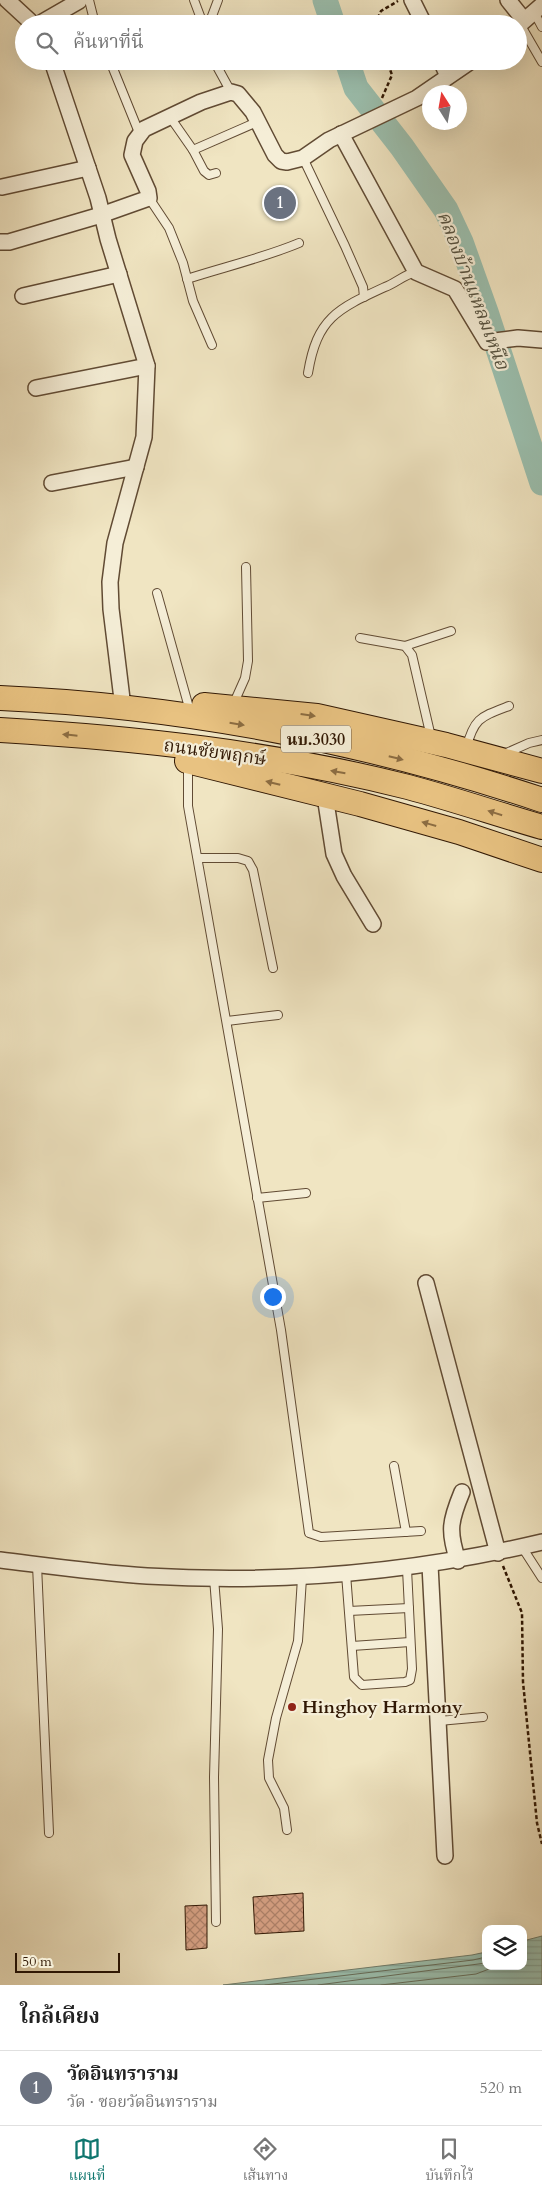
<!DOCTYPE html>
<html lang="th">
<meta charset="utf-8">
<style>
:root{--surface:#fff;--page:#f2f2f2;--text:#222;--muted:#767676;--line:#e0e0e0;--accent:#0f766e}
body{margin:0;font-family:Cardo,"Noto Serif Thai",serif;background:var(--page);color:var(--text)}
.controls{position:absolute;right:15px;bottom:15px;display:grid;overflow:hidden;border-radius:10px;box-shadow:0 5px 20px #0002}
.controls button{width:45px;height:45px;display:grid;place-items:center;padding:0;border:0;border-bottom:1px solid var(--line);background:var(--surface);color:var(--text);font:25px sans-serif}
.compass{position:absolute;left:422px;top:85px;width:45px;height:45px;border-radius:50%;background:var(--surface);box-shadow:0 5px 20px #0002;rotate:349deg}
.scale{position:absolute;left:15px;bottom:12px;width:105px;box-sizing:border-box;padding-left:5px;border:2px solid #311804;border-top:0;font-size:14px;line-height:18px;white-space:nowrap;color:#311804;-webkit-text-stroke:4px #f5eed7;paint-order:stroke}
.you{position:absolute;left:272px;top:1296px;width:18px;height:18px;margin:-12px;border:4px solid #fff;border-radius:50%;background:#1a73e8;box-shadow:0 0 0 8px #1a73e833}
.badge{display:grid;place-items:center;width:32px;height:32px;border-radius:50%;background:var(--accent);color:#fff;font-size:16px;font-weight:700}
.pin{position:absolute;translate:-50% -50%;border:2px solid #fff;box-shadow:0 1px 5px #0006}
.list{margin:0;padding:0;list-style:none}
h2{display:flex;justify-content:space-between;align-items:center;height:65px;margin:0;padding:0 20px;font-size:21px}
h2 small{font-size:16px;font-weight:400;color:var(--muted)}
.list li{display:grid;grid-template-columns:32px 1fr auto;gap:15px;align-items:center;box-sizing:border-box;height:75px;padding:0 20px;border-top:1px solid var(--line)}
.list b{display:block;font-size:19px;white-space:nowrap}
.list p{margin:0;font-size:16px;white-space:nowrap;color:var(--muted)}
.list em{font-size:16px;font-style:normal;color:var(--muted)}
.icon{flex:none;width:28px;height:28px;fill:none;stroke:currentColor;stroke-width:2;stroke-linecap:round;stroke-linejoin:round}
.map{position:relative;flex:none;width:542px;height:1985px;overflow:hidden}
.search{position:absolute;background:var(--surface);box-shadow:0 5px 20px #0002;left:15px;right:15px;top:15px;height:55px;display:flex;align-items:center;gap:12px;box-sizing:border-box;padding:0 18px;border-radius:28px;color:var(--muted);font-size:19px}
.sheet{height:140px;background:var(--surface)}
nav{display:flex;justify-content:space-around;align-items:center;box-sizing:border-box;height:70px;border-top:1px solid var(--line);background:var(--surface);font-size:14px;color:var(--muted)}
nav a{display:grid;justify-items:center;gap:2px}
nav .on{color:var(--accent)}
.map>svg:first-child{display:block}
.water{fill:url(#water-rules);stroke:#717c6a}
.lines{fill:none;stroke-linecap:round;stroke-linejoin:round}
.shore{stroke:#666c59;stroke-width:1}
.river{stroke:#9bbfae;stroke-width:25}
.building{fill:url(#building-cross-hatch);stroke:#311804}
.lane-casing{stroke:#614b34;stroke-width:10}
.street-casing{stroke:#614b34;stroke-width:18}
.primary-casing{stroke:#311804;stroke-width:26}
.path{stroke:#311804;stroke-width:2.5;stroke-dasharray:4 2.5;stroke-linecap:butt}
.lane{stroke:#f5eed7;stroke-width:8}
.street{stroke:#f5eed7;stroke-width:15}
.primary{stroke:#e8c281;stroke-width:24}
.oneway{fill:#8c6d42}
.poi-dot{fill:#8f2418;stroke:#f5eed7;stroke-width:2}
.labels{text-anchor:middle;stroke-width:4.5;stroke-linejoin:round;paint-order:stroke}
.shield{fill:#f5eed7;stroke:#6c5843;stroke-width:1}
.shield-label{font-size:16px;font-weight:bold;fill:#311804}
.street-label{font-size:18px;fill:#311804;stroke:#f5eed7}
.poi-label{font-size:18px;font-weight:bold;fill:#311804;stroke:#f5eed7;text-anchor:start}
.water-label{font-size:19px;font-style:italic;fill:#565240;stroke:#f5eed7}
</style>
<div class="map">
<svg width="542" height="1985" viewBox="0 0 542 1985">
<defs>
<pattern id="water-rules" width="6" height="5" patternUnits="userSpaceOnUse" patternTransform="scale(1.25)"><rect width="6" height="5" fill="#9bbfae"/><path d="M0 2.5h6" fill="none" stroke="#86a394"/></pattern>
<pattern id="building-cross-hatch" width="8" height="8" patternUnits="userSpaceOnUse" patternTransform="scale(1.25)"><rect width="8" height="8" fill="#d5a083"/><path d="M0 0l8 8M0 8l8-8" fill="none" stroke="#ad8169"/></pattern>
</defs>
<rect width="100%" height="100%" fill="#f0e5c2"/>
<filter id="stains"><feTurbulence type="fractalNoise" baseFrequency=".004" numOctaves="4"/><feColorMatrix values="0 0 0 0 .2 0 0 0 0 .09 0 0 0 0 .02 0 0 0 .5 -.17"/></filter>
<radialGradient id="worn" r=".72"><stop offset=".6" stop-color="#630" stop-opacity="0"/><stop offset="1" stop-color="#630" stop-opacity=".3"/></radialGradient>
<polygon class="water" points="542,1936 542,1985 223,1985 472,1955 486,1952 486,1966 523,1966 523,1941"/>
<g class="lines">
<g class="shore">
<polyline points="265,1985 473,1960 486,1957"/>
<polyline points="318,1985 486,1963"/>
<polyline points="381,1985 476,1974 497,1966"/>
</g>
<g class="river">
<polyline points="325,0 333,24"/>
<polyline points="347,61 356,88 402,147 446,210 461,242 486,312 542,483"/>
</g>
</g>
<g class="building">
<polygon points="303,1893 304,1931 255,1934 253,1897"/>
<polygon points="207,1905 207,1948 186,1950 185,1906"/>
</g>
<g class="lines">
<g class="lane-casing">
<g id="lane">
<polyline points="89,0 95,24"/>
<polyline points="194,0 203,24"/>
<polyline points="534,12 542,27"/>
<polyline points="209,24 218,0"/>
<polyline points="520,24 542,62"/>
<polyline points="110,61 140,135"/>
<polyline points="214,61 231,92"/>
<polyline points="170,117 193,150 257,122"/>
<polyline points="193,150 204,171 209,175 216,173"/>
<polyline points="303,158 345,246 363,287 364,297"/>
<polyline points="149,198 169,228 183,263 193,301 212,345"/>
<path d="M 187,279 C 224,267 263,258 299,243"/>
<path d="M 308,373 C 317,318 337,309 385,287 C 396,283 405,274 416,272"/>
<polyline points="157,593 188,704"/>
<polyline points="360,638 405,646 412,655 431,737"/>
<polyline points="405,646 451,631"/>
<polyline points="233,705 245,678 248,661 246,567"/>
<path d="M 466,749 C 474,718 480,717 509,706"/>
<polyline points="502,755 529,743 542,740"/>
<polyline points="188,764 188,806 281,1330 309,1533 321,1537 421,1531"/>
<polyline points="198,858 238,858 248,861 253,870 273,968"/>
<polyline points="227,1021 278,1015"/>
<polyline points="257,1198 306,1193"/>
<polyline points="394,1466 406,1532"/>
<polyline points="522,1547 542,1578"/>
<polyline points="37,1565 49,1833"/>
<polyline points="346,1574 354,1677 362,1685 405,1682 410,1680 412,1669 407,1569"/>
<polyline points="214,1578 218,1629 214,1777 216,1922"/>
<polyline points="349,1611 409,1608"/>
<polyline points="352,1646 410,1642"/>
<polyline points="439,1721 483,1717"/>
<polyline points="287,1830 284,1808 269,1778 268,1760 276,1718 298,1641 302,1578"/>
</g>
</g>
<g class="street-casing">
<g id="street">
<polyline points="7,0 33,24"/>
<polyline points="412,0 424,24"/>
<polyline points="508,0 524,20"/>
<polyline points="39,24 79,1"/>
<polyline points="518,26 542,5"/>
<polyline points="52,61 98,198 108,239 147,366 144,437 115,543 110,582 111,609 122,699"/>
<polyline points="441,61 448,76"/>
<polyline points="341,134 416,272 455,289 487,342 518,338 542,340"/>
<polyline points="2,187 88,168"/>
<polyline points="0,242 9,242 101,215 149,198 148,191 132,155 135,141 144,129 201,102 231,92 238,94 253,112 275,155 281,161 287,162 303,158 329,140 417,98 471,61"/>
<polyline points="23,296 119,274"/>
<polyline points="36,388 147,366"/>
<polyline points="52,483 136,467"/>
<polyline points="325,796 334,854 344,876 373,924"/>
<polyline points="426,1283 498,1553"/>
<path d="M 0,1560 C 49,1566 98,1573 147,1576 C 281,1584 411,1573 542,1542"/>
<path d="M 458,1561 C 448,1531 450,1521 462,1492"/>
<polyline points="430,1565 445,1856"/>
</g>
</g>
<g class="primary-casing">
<g id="primary">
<path d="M 0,698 C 183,706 368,742 542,800"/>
<polyline points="204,705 317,716 446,745 542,771"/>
<path d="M 0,730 C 136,738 275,753 408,787 C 453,799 497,814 542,827"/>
<polyline points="187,761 360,804 459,832 542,860"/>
</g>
</g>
<g class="path">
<polyline points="375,24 381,11 398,1"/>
<polyline points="382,98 392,75 387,61"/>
<polyline points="503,1566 522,1613 523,1682 537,1823 542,1844"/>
</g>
<use href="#lane" class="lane"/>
<use href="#street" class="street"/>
<use href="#primary" class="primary"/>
</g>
<defs><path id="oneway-solid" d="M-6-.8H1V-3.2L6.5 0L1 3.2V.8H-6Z" transform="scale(1.25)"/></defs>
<g class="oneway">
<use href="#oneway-solid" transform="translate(308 715) rotate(8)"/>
<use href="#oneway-solid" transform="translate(237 724) rotate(9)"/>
<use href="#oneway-solid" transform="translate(70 735) rotate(-174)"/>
<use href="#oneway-solid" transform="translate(396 758) rotate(14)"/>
<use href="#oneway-solid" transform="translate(338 772) rotate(-170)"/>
<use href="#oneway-solid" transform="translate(273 783) rotate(-166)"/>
<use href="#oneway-solid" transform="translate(495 813) rotate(-163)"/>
<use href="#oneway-solid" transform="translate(429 824) rotate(-164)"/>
</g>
<circle class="poi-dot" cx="292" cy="1707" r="5"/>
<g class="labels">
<rect class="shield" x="281" y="725.5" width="70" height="27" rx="4"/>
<g class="shield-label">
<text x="316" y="745">นบ.3030</text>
</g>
<g class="street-label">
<text transform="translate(215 752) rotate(8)" y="6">ถนนชัยพฤกษ์</text>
</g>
<g class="poi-label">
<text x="302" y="1713">Hinghoy Harmony</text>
</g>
<g class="water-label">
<text transform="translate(474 290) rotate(69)" y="7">คลองบ้านแหลมเหนือ</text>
</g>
</g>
<rect width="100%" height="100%" filter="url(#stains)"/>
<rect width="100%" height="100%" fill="url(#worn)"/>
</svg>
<div class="controls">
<button><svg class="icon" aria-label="layers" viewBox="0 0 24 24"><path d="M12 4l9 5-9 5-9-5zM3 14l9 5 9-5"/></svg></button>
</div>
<svg class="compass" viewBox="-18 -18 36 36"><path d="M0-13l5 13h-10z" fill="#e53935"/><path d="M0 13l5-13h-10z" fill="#767676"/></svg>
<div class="scale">50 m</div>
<div class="you"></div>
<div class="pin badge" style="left:280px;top:203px;background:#6b7280">1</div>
<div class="search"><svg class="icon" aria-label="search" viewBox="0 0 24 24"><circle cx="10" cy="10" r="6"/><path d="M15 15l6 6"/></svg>ค้นหาที่นี่</div>
</div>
<section class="sheet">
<h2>ใกล้เคียง<small></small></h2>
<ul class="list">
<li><span class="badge" style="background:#6b7280">1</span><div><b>วัดอินทราราม</b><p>วัด · ซอยวัดอินทราราม</p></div><em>520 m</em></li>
</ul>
</section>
<nav>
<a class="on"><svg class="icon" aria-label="map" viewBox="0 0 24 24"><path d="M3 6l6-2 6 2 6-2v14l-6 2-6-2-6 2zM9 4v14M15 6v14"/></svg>แผนที่</a>
<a><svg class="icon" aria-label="directions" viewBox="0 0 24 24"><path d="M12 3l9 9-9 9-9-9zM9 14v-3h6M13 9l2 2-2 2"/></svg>เส้นทาง</a>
<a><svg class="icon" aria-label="saved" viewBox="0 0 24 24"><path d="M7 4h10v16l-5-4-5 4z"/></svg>บันทึกไว้</a>
</nav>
